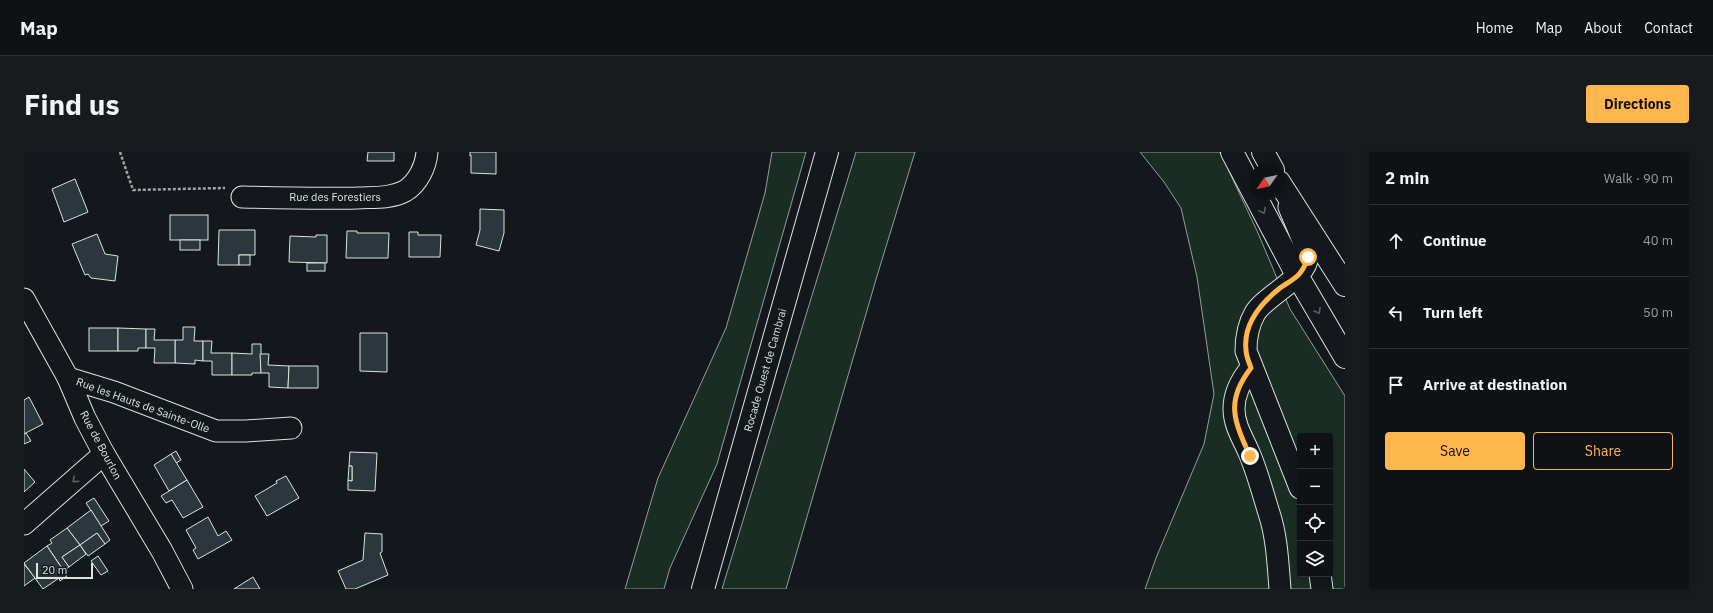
<!DOCTYPE html>
<meta charset="utf-8">
<style>
:root{--surface:#0f1215;--page:#181b1e;--text:#f1f3f6;--muted:#9b9ea0;--line:#2f3234;--accent:#ffb74d}
body{margin:0;font-family:"IBM Plex Sans",sans-serif;background:var(--page);color:var(--text)}
.controls{position:absolute;right:12px;bottom:12px;display:grid;overflow:hidden;border-radius:4px;box-shadow:0 2px 10px #0003}
.controls button{width:36px;height:36px;display:grid;place-items:center;padding:0;border:0;border-bottom:1px solid var(--line);background:var(--surface);color:var(--text);font:20px sans-serif}
.compass{position:absolute;left:1225px;top:12px;width:36px;height:36px;border-radius:50%;background:var(--surface);box-shadow:0 2px 10px #0003;rotate:236deg}
.scale{position:absolute;left:12px;bottom:10px;width:57px;box-sizing:border-box;padding-left:4px;border:2px solid #d8e6dc;border-top:0;font-size:11px;line-height:14px;white-space:nowrap;color:#d8e6dc;-webkit-text-stroke:3px #14181c;paint-order:stroke}
.stop{position:absolute;width:12px;height:12px;margin:-9px;border:3px solid #ffb74d;border-radius:50%;background:#fff}
.stop.end{background:#ffb74d;border-color:#fff;box-shadow:0 1px 4px #0008}
.list{margin:0;padding:0;list-style:none}
h2{display:flex;justify-content:space-between;align-items:center;height:52px;margin:0;padding:0 16px;font-size:17px}
h2 small{font-size:13px;font-weight:400;color:var(--muted)}
.list li{display:grid;grid-template-columns:26px 1fr auto;gap:12px;align-items:center;box-sizing:border-box;height:72px;padding:0 16px;border-top:1px solid var(--line)}
.list b{display:block;font-size:15px;white-space:nowrap}
.list em{font-size:13px;font-style:normal;color:var(--muted)}
.actions{display:flex;gap:8px;padding:12px 16px}
.actions a{flex:1;padding:9px 0;border:1px solid var(--accent);border-radius:4px;text-align:center;font-size:14px;color:var(--accent)}
.actions .main{background:var(--accent);color:#111}
.icon{flex:none;width:22px;height:22px;fill:none;stroke:currentColor;stroke-width:2;stroke-linecap:round;stroke-linejoin:round}
.map{position:relative;flex:none;width:1321px;height:437px;overflow:hidden;border-radius:4px}
header{display:flex;align-items:center;gap:24px;box-sizing:border-box;height:56px;padding:0 20px;background:var(--surface);border-bottom:1px solid var(--line)}
header strong{font-size:19px}
nav{display:flex;gap:22px;margin-inline-start:auto;font-size:14px}
.intro{display:flex;align-items:center;justify-content:space-between;box-sizing:border-box;height:96px;padding:0 24px}
h1{margin:0;font-size:28px}
.button{padding:10px 18px;border-radius:4px;background:var(--accent);color:#111;font-size:14px;font-weight:700}
main{display:flex;gap:24px;padding:0 24px}
aside{flex:1;background:var(--surface);border-radius:4px;box-shadow:0 2px 10px #0003}
.map>svg:first-child{display:block}
.green{fill:#1a2d24;stroke:#939e99;fill-rule:evenodd}
.building{fill:#2c363c;stroke:#d8e6dc}
.lines{fill:none;stroke-linecap:round;stroke-linejoin:round}
.minor-casing{stroke:#d8e6dc;stroke-width:23}
.highway-casing{stroke:#d8e6dc;stroke-width:24}
.path{stroke:#9da8a2;stroke-width:2.5;stroke-dasharray:3 2;stroke-linecap:butt}
.minor{stroke:#14181c;stroke-width:21}
.highway{stroke:#14181c;stroke-width:22}
.oneway{stroke:#59605f}
.route{stroke:#ffb74d;stroke-width:5}
.labels{text-anchor:middle;stroke-width:3;stroke-linejoin:round;paint-order:stroke}
.street-label{font-size:11px;fill:#d8e6dc;stroke:#14181c}
</style>
<header>
<strong>Map</strong>
<nav><a>Home</a><a>Map</a><a>About</a><a>Contact</a></nav>
</header>
<div class="intro"><h1>Find us</h1><a class="button">Directions</a></div>
<main>
<div class="map">
<svg width="1321" height="437" viewBox="0 0 1321 437">
<rect width="100%" height="100%" fill="#14181c"/>
<g class="green">
<polygon points="748,0 782,0 693,312 646,416 640,437 601,437 634,326 702,176 741,41"/>
<polygon points="832,0 891,0 853,124 762,437 698,437"/>
<path d="M 1116,0 L 1196,0 L 1234,81 L 1266,157 L 1321,244 L 1321,437 L 1121,437 L 1132,406 L 1180,292 L 1190,242 L 1173,125 L 1157,56 L 1140,30 ZM 1276,284 L 1306,284 L 1306,422 L 1276,422 Z"/>
</g>
<g class="building">
<polygon points="344,0 370,0 370,9 343,9"/>
<polygon points="446,0 472,0 472,22 447,21 447,3 446,4"/>
<polygon points="51,27 64,60 40,70 28,37"/>
<polygon points="456,57 480,58 480,81 475,99 452,93 456,78"/>
<rect x="146" y="63" width="38" height="25"/>
<polygon points="195,78 231,78 231,103 215,103 215,113 194,113"/>
<polygon points="323,79 333,79 333,81 365,81 364,106 322,106"/>
<polygon points="385,80 394,80 394,83 417,83 416,105 385,105"/>
<polygon points="73,82 81,102 94,104 91,129 67,126 64,122 61,123 48,92"/>
<polygon points="292,83 303,83 303,111 265,110 266,84 292,85"/>
<rect x="156" y="88" width="20" height="10"/>
<rect x="215" y="103" width="11" height="10"/>
<rect x="283" y="111" width="18" height="8"/>
<polygon points="159,175 171,175 170,189 179,189 179,209 171,208 171,212 151,211 151,188 159,188"/>
<rect x="65" y="176" width="29" height="23"/>
<polygon points="94,176 122,177 122,196 114,196 114,199 94,199"/>
<polygon points="122,177 131,177 130,188 151,188 151,211 130,211 131,196 122,196"/>
<polygon points="336,181 363,181 363,220 336,219"/>
<polygon points="179,189 188,189 187,201 208,201 208,223 188,223 188,209 179,209"/>
<polygon points="228,192 237,192 237,221 228,221 228,223 208,223 208,201 228,202"/>
<polygon points="236,202 245,202 244,213 265,214 264,236 245,235 245,221 237,221"/>
<polygon points="265,214 294,214 294,236 264,236"/>
<polygon points="5,245 19,272 0,282 0,248"/>
<polygon points="2,281 7,289 0,292 0,282"/>
<polygon points="152,299 157,308 152,311 147,302"/>
<polygon points="326,300 353,301 351,339 324,338 324,328 328,329 328,314 325,314"/>
<polygon points="147,302 163,328 145,339 130,313"/>
<polygon points="325,314 328,314 328,329 324,328"/>
<polygon points="0,317 11,330 0,340"/>
<polygon points="262,324 275,346 243,364 231,344 253,331 252,329"/>
<polygon points="163,328 179,355 159,366 148,348 142,351 137,344"/>
<polygon points="70,346 85,369 77,374 62,351"/>
<polygon points="67,358 86,388 81,392 73,381 56,393 43,376"/>
<polygon points="184,365 194,384 202,379 208,388 174,407 169,398 172,396 162,378"/>
<polygon points="43,376 56,393 38,405 45,415 40,419 23,394 28,391 26,388"/>
<polygon points="73,381 81,392 64,404 56,393"/>
<polygon points="341,381 358,382 358,400 356,401 364,423 331,437 322,437 314,419 339,408"/>
<polygon points="56,393 62,402 45,415 38,405"/>
<polygon points="23,394 43,424 36,429 35,426 19,437 0,411"/>
<polygon points="74,404 84,419 77,423 67,409"/>
<polygon points="0,412 11,426 0,434"/>
<polygon points="229,425 236,437 210,437"/>
</g>
<g class="lines">
<g class="minor-casing">
<g id="minor">
<path d="M 218,45 C 256,46 295,47 333,46 C 348,45 366,47 381,39 C 394,31 402,14 403,0"/>
<path d="M 1265,55 C 1270,68 1282,92 1283,104 C 1286,124 1242,143 1231,161 C 1224,173 1222,185 1222,199 L 1276,336"/>
<polyline points="0,147 44,226 61,266 80,302 138,399 158,437"/>
<path d="M 1227,216 C 1217,228 1210,241 1210,257 C 1210,274 1220,288 1226,303 C 1234,322 1239,342 1245,361 C 1253,385 1254,412 1256,437"/>
<polyline points="44,226 90,240 192,279 222,279 267,276"/>
<polyline points="0,372 80,302"/>
<polyline points="1296,422 1298,437"/>
</g>
</g>
<g class="highway-casing">
<g id="highway">
<polyline points="1208,0 1274,125 1321,205"/>
<polyline points="1239,0 1249,18"/>
<polyline points="1255,30 1321,133"/>
<polyline points="679,437 803,0"/>
</g>
</g>
<polyline class="path" points="96,0 109,38 201,36"/>
<use href="#minor" class="minor"/>
<use href="#highway" class="highway"/>
</g>
<defs><path id="oneway-chevron" d="M-2-3.5L2.5 0L-2 3.5" fill="none" stroke-width="1.6" stroke-linecap="round" stroke-linejoin="round"/></defs>
<g class="oneway">
<use href="#oneway-chevron" transform="translate(1239 59) rotate(62)"/>
<use href="#oneway-chevron" transform="translate(1294 159) rotate(60)"/>
<use href="#oneway-chevron" transform="translate(51 328) rotate(139)"/>
</g>
<g class="lines">
<path class="route" d="M 1226,304 C 1210,269 1201,249 1227,216 C 1225,210 1222,204 1222,198 C 1219,172 1237,151 1256,136 C 1271,126 1278,124 1284,105"/>
</g>
<g class="labels">
<g class="street-label">
<text x="311" y="49">Rue des Forestiers</text>
<text transform="translate(741 218) rotate(-74)" y="4">Rocade Ouest de Cambrai</text>
<text transform="translate(119 253) rotate(20)" y="4">Rue les Hauts de Sainte-Olle</text>
<text transform="translate(77 293) rotate(62)" y="4">Rue de Bourlon</text>
</g>
</g>
</svg>
<div class="controls">
<button>+</button>
<button>−</button>
<button><svg class="icon" aria-label="locate" viewBox="0 0 24 24"><circle cx="12" cy="12" r="6"/><path d="M12 2v4M12 18v4M2 12h4M18 12h4"/></svg></button>
<button><svg class="icon" aria-label="layers" viewBox="0 0 24 24"><path d="M12 4l9 5-9 5-9-5zM3 14l9 5 9-5"/></svg></button>
</div>
<svg class="compass" viewBox="-18 -18 36 36"><path d="M0-13l5 13h-10z" fill="#e53935"/><path d="M0 13l5-13h-10z" fill="#9b9ea0"/></svg>
<div class="scale">20 m</div>
<div class="stop" style="left:1284px;top:105px"></div>
<div class="stop end" style="left:1226px;top:304px"></div>
</div>
<aside>
<h2>2 min<small>Walk · 90 m</small></h2>
<ul class="list">
<li><svg class="icon" aria-label="ahead" viewBox="0 0 24 24"><path d="M12 20V5M6 11l6-6 6 6"/></svg><div><b>Continue</b></div><em>40 m</em></li>
<li><svg class="icon" aria-label="left" viewBox="0 0 24 24"><path d="M17 20v-9H6M10 6l-5 5 5 5"/></svg><div><b>Turn left</b></div><em>50 m</em></li>
<li><svg class="icon" aria-label="arrive" viewBox="0 0 24 24"><path d="M6 21V4h12l-3 4 3 4H6"/></svg><div><b>Arrive at destination</b></div></li>
</ul>
<div class="actions"><a class="main">Save</a><a>Share</a></div>
</aside>
</main>
